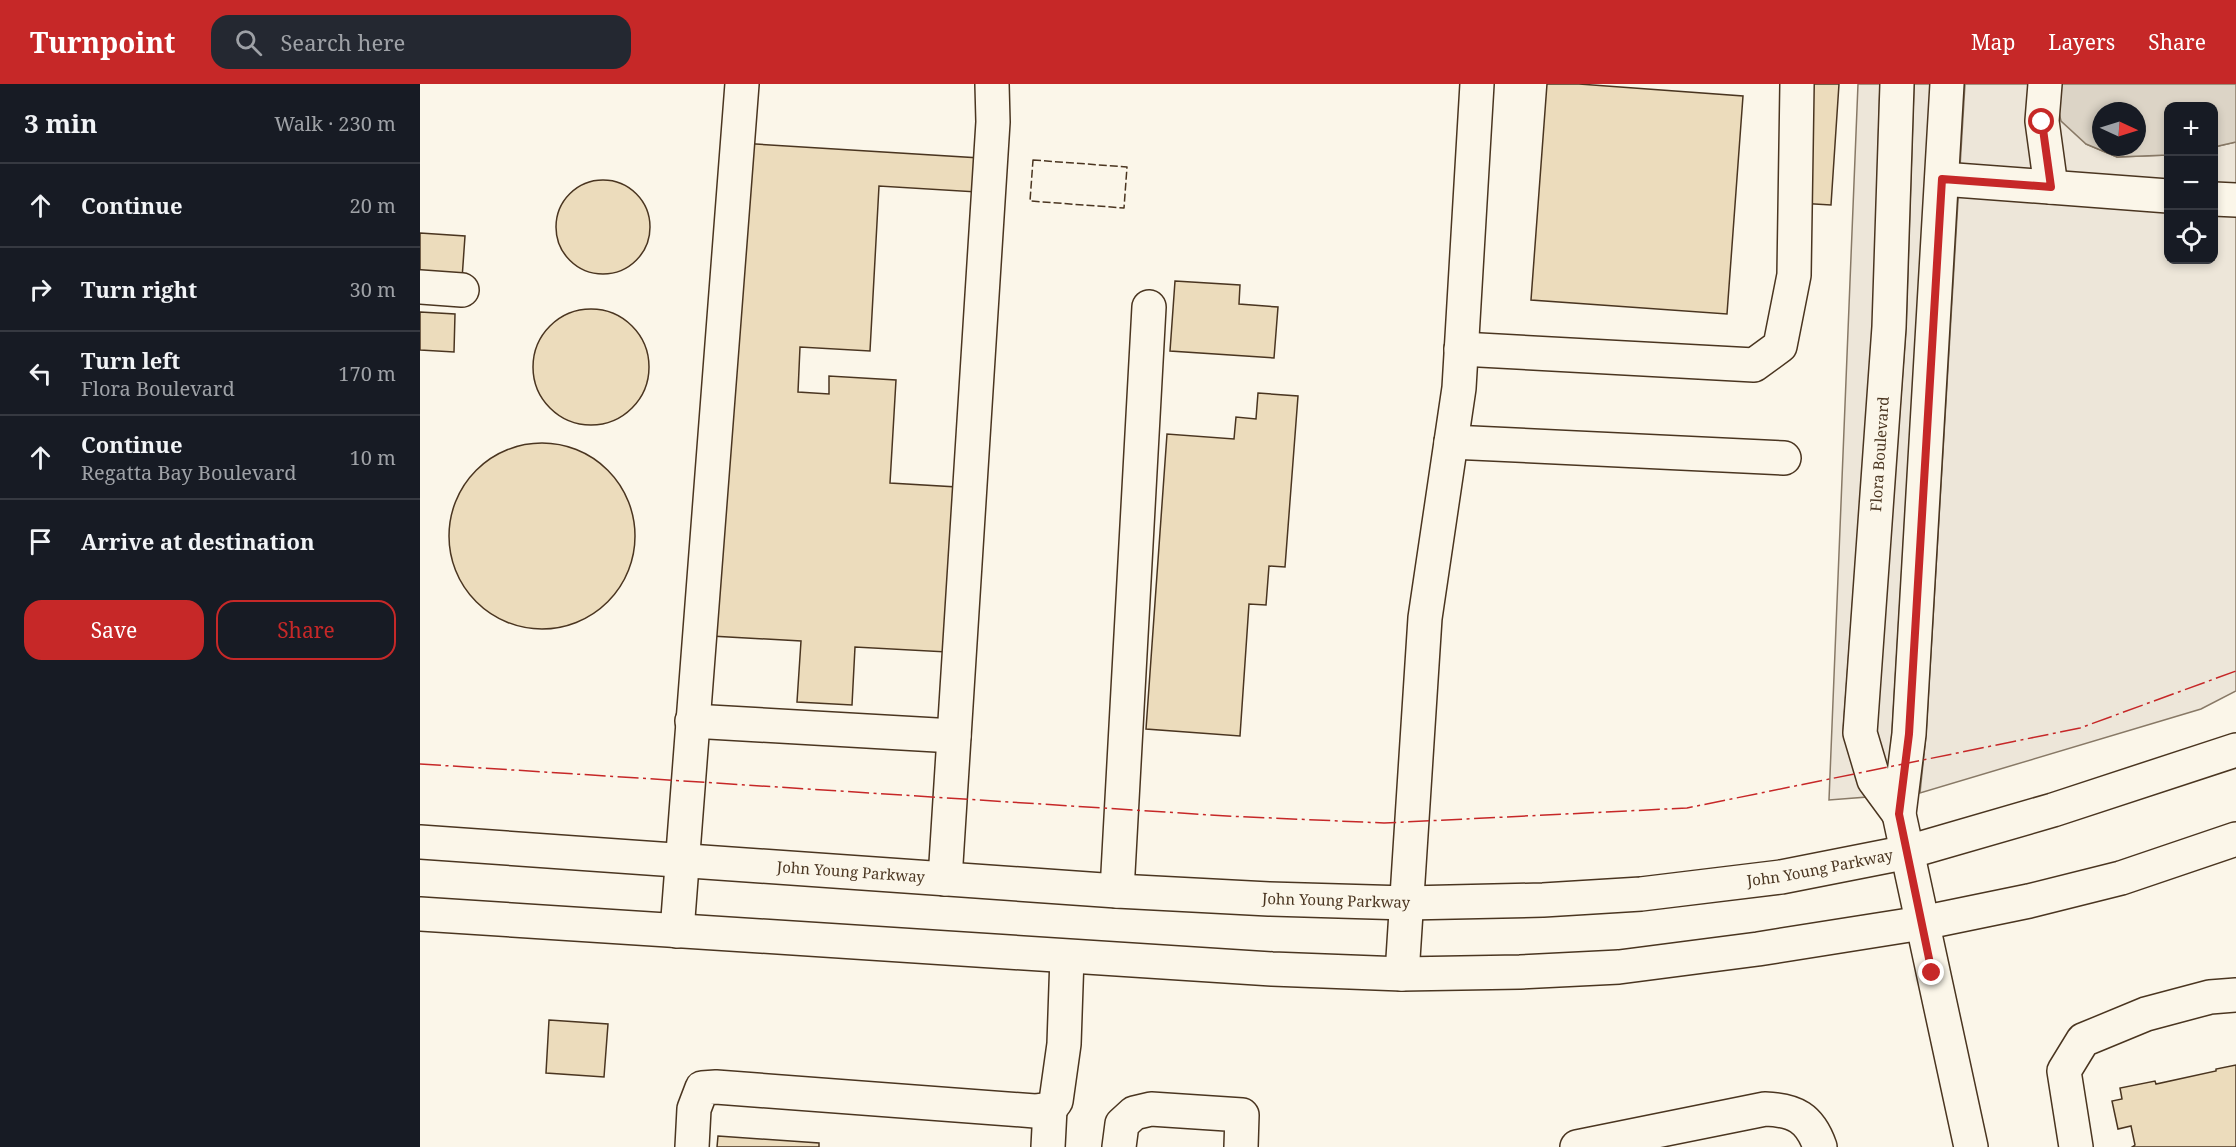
<!DOCTYPE html>
<meta charset="utf-8">
<style>
:root{--surface:#171b24;--page:#242831;--text:#f1f3f6;--muted:#9ea1a6;--line:#363941;--accent:#c62828}
body{margin:0;font-family:"Noto Serif",serif;background:var(--page);color:var(--text)}
.controls{position:absolute;right:18px;top:18px;display:grid;overflow:hidden;border-radius:12px;box-shadow:0 3px 9px #0003}
.controls button{width:54px;height:54px;display:grid;place-items:center;padding:0;border:0;border-bottom:2px solid var(--line);background:var(--surface);color:var(--text);font:30px sans-serif}
.compass{position:absolute;left:1672px;top:18px;width:54px;height:54px;border-radius:50%;background:var(--surface);box-shadow:0 3px 9px #0003;rotate:94deg}
.stop{position:absolute;width:18px;height:18px;margin:-14px;border:4px solid #c62828;border-radius:50%;background:#fff}
.stop.end{background:#c62828;border-color:#fff;box-shadow:0 2px 6px #0008}
.list{margin:0;padding:0;list-style:none}
h2{display:flex;justify-content:space-between;align-items:center;height:78px;margin:0;padding:0 24px;font-size:26px}
h2 small{font-size:20px;font-weight:400;color:var(--muted)}
.list li{display:grid;grid-template-columns:39px 1fr auto;gap:18px;align-items:center;box-sizing:border-box;height:84px;padding:0 24px;border-top:2px solid var(--line)}
.list b{display:block;font-size:22px;white-space:nowrap}
.list p{margin:0;font-size:20px;white-space:nowrap;color:var(--muted)}
.list em{font-size:20px;font-style:normal;color:var(--muted)}
.actions{display:flex;gap:12px;padding:18px 24px}
.actions a{flex:1;padding:14px 0;border:2px solid var(--accent);border-radius:18px;text-align:center;font-size:21px;color:var(--accent)}
.actions .main{background:var(--accent);color:#fff}
.icon{flex:none;width:33px;height:33px;fill:none;stroke:currentColor;stroke-width:2;stroke-linecap:round;stroke-linejoin:round}
.map{position:relative;flex:none;width:1816px;height:1063px;overflow:hidden}
header{display:flex;align-items:center;gap:36px;box-sizing:border-box;height:84px;padding:0 30px;background:var(--accent);color:#fff}
header strong{font-size:28px}
nav{display:flex;gap:33px;margin-inline-start:auto;font-size:21px}
.search{width:420px;height:54px;background:var(--page);display:flex;align-items:center;gap:15px;box-sizing:border-box;padding:0 21px;border-radius:18px;color:var(--muted);font-size:22px}
main{display:flex}
aside{flex:1;background:var(--surface)}
.map>svg:first-child{display:block}
.green{fill:#ede6d9;stroke:#887966;stroke-width:1.5}
.water{fill:#dcd4c6;stroke:#887966;stroke-width:1.5;fill-rule:evenodd}
.building{fill:#ecdcbc;stroke:#4a3520;stroke-width:1.5}
.lines{fill:none;stroke-linecap:round;stroke-linejoin:round}
.minor-casing{stroke:#4a3520;stroke-width:36}
.highway-casing{stroke:#4a3520;stroke-width:36}
.minor{stroke:#fbf6e9;stroke-width:33}
.highway{stroke:#fbf6e9;stroke-width:33}
.fence{stroke:#4a3520;stroke-width:1.5;stroke-dasharray:8 3;stroke-linecap:butt}
.power{stroke:#c62828;stroke-width:1.5;stroke-dasharray:21 4.5 3 4.5;stroke-linecap:butt}
.route{stroke:#c62828;stroke-width:8}
.labels{text-anchor:middle;stroke-width:4.5;stroke-linejoin:round;paint-order:stroke}
.street-label{font-size:15px;fill:#4a3520;stroke:#fbf6e9}
</style>
<header>
<strong>Turnpoint</strong>
<div class="search"><svg class="icon" aria-label="search" viewBox="0 0 24 24"><circle cx="10" cy="10" r="6"/><path d="M15 15l6 6"/></svg>Search here</div>
<nav><a>Map</a><a>Layers</a><a>Share</a></nav>
</header>
<main>
<aside>
<h2>3 min<small>Walk · 230 m</small></h2>
<ul class="list">
<li><svg class="icon" aria-label="ahead" viewBox="0 0 24 24"><path d="M12 20V5M6 11l6-6 6 6"/></svg><div><b>Continue</b></div><em>20 m</em></li>
<li><svg class="icon" aria-label="right" viewBox="0 0 24 24"><path d="M7 20v-9h11M14 6l5 5-5 5"/></svg><div><b>Turn right</b></div><em>30 m</em></li>
<li><svg class="icon" aria-label="left" viewBox="0 0 24 24"><path d="M17 20v-9H6M10 6l-5 5 5 5"/></svg><div><b>Turn left</b><p>Flora Boulevard</p></div><em>170 m</em></li>
<li><svg class="icon" aria-label="ahead" viewBox="0 0 24 24"><path d="M12 20V5M6 11l6-6 6 6"/></svg><div><b>Continue</b><p>Regatta Bay Boulevard</p></div><em>10 m</em></li>
<li><svg class="icon" aria-label="arrive" viewBox="0 0 24 24"><path d="M6 21V4h12l-3 4 3 4H6"/></svg><div><b>Arrive at destination</b></div></li>
</ul>
<div class="actions"><a class="main">Save</a><a>Share</a></div>
</aside>
<div class="map">
<svg width="1816" height="1063" viewBox="0 0 1816 1063">
<rect width="100%" height="100%" fill="#fbf6e9"/>
<g class="green">
<polygon points="1438,0 1460,0 1453,242 1423,648 1438,700 1447,713 1409,716"/>
<polygon points="1494,0 1511,0 1472,649 1468,685 1456,648 1486,244"/>
<polygon points="1545,0 1632,0 1666,60 1697,73 1748,71 1748,176 1794,176 1794,63 1816,58 1816,607 1781,625 1500,709 1506,651"/>
</g>
<path class="water" d="M 1632,0 L 1816,0 L 1816,58 L 1794,63 L 1794,22 L 1748,22 L 1748,71 L 1697,73 L 1666,60 L 1641,37 ZM 1681,27 L 1717,27 L 1717,63 L 1681,63 Z"/>
<g class="building">
<polygon points="1127,0 1159,0 1323,12 1307,230 1111,216"/>
<polygon points="1386,0 1419,0 1411,121 1378,119"/>
<polygon points="319,59 560,74 557,108 459,102 450,267 380,263 378,308 409,310 409,292 476,296 470,399 537,403 527,568 435,563 432,621 377,618 381,557 291,552"/>
<circle cx="183" cy="143" r="47"/>
<polygon points="0,149 45,152 42,195 0,192"/>
<polygon points="755,197 820,201 819,220 858,223 854,274 750,267"/>
<circle cx="171" cy="283" r="58"/>
<polygon points="0,228 35,230 34,268 0,266"/>
<polygon points="838,309 878,312 865,483 849,482 846,521 829,520 820,652 726,645 747,350 814,355 816,333 836,335"/>
<circle cx="122" cy="452" r="93"/>
<polygon points="129,936 188,940 184,993 126,989"/>
<polygon points="1816,981 1816,1063 1712,1063 1715,1061 1711,1042 1698,1045 1692,1017 1702,1015 1700,1004 1735,997 1736,1000 1796,987 1796,985"/>
<polygon points="298,1052 399,1059 399,1063 297,1063"/>
</g>
<g class="lines">
<g class="minor-casing">
<g id="minor">
<polyline points="1477,0 1469,243 1440,649 1454,696 1479,730"/>
<polyline points="1527,0 1489,650 1479,730 1551,1063"/>
<polyline points="1625,0 1622,37 1631,103"/>
<polyline points="1522,95 1748,112"/>
<polyline points="1794,115 1816,116"/>
<polyline points="0,203 42,206"/>
<polyline points="1041,265 1334,281 1360,262 1374,191 1377,0"/>
<polyline points="1031,358 1364,374"/>
<polyline points="272,637 534,652"/>
<polyline points="525,795 573,38 572,0"/>
<polyline points="697,807 729,223"/>
<polyline points="257,847 322,0"/>
<polyline points="982,890 1005,534 1039,304 1057,0"/>
<polyline points="272,1063 274,1025 282,1004 296,1003 615,1027 630,1025 636,1017 644,960 647,873"/>
<polyline points="628,1063 630,1025"/>
<polyline points="699,1063 702,1040 714,1029 731,1025 822,1031 821,1063"/>
<path d="M 1157,1063 L 1345,1025 C 1375,1026 1390,1034 1400,1063"/>
<polyline points="1656,1063 1644,987 1663,956 1726,930 1790,913 1816,911"/>
</g>
</g>
<g class="highway-casing">
<g id="highway">
<path id="s1" d="M 0,758 L 697,807 L 849,815 L 987,819 L 1123,816 L 1221,810 L 1361,793 L 1488,768 L 1633,726 L 1816,666"/>
<polyline points="0,830 852,885 982,890 1100,888 1199,883 1338,865 1502,839 1609,817 1701,794 1816,755"/>
</g>
</g>
<use href="#minor" class="minor"/>
<use href="#highway" class="highway"/>
<polygon class="fence" points="613,76 707,83 704,124 610,117"/>
<polyline class="power" points="0,680 807,732 964,739 1267,724 1660,644 1816,587"/>
</g>
<g class="lines">
<polyline class="route" points="1512,889 1479,730 1489,650 1522,95 1631,103 1622,38"/>
</g>
<g class="labels">
<g class="street-label">
<text transform="translate(1460 370) rotate(-86)" y="5">Flora Boulevard</text>
<text dy="5" stroke="none"><textPath href="#s1" startOffset="1404">John Young Parkway</textPath></text>
<text dy="5" stroke="none"><textPath href="#s1" startOffset="432">John Young Parkway</textPath></text>
<text dy="5" stroke="none"><textPath href="#s1" startOffset="918">John Young Parkway</textPath></text>
</g>
</g>
</svg>
<div class="controls">
<button>+</button>
<button>−</button>
<button><svg class="icon" aria-label="locate" viewBox="0 0 24 24"><circle cx="12" cy="12" r="6"/><path d="M12 2v4M12 18v4M2 12h4M18 12h4"/></svg></button>
</div>
<svg class="compass" viewBox="-18 -18 36 36"><path d="M0-13l5 13h-10z" fill="#e53935"/><path d="M0 13l5-13h-10z" fill="#9ea1a6"/></svg>
<div class="stop" style="left:1622px;top:38px"></div>
<div class="stop end" style="left:1512px;top:889px"></div>
</div>
</main>
